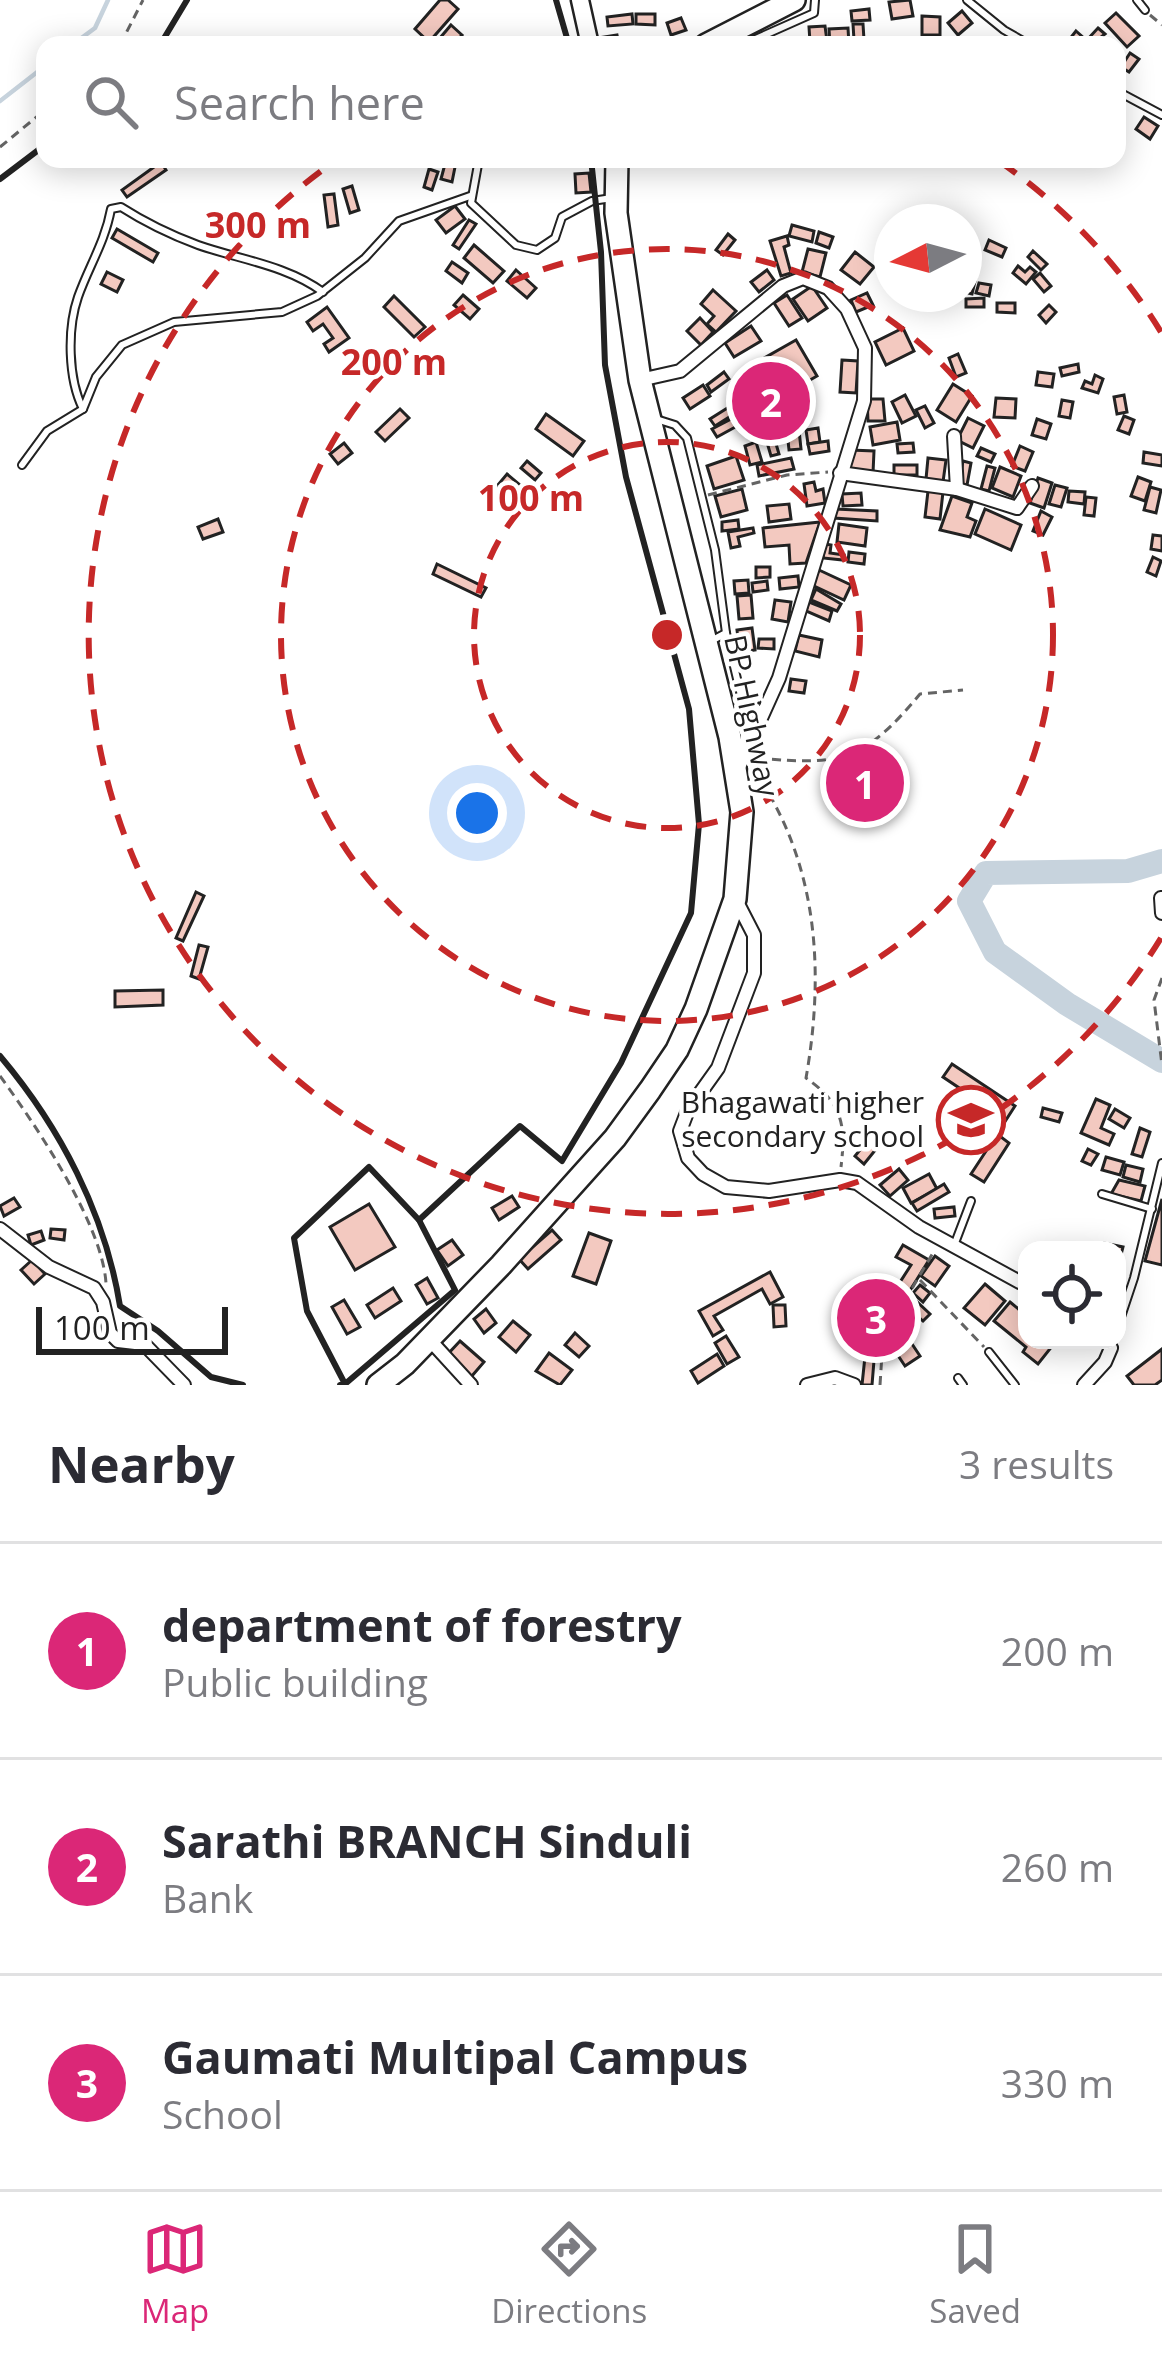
<!DOCTYPE html>
<style>
:root{--surface:#fff;--page:#f7f7f7;--text:#2b2b33;--muted:#7c7c81;--line:#e1e1e2;--accent:#db2777}
body{margin:0;font-family:"Open Sans",sans-serif;background:var(--page);color:var(--text)}
.controls{position:absolute;right:36px;bottom:36px;display:grid;overflow:hidden;border-radius:24px;box-shadow:0 6px 30px #0003}
.controls button{width:108px;height:108px;display:grid;place-items:center;padding:0;border:0;border-bottom:3px solid var(--line);background:var(--surface);color:var(--text);font:60px sans-serif}
.compass{position:absolute;left:874px;top:204px;width:108px;height:108px;border-radius:50%;background:var(--surface);box-shadow:0 6px 30px #0003;rotate:264deg}
.scale{position:absolute;left:36px;bottom:30px;width:192px;box-sizing:border-box;padding-left:12px;border:6px solid #222;border-top:0;font-size:33px;line-height:42px;white-space:nowrap;color:#222;-webkit-text-stroke:9px #fff;paint-order:stroke}
.you{position:absolute;left:477px;top:813px;width:42px;height:42px;margin:-30px;border:9px solid #fff;border-radius:50%;background:#1a73e8;box-shadow:0 0 0 18px #1a73e833}
.badge{display:grid;place-items:center;width:78px;height:78px;border-radius:50%;background:var(--accent);color:#fff;font-size:39px;font-weight:700}
.pin{position:absolute;translate:-50% -50%;border:6px solid #fff;box-shadow:0 3px 12px #0006}
.list{margin:0;padding:0;list-style:none}
h2{display:flex;justify-content:space-between;align-items:center;height:156px;margin:0;padding:0 48px;font-size:51px}
h2 small{font-size:39px;font-weight:400;color:var(--muted)}
.list li{display:grid;grid-template-columns:78px 1fr auto;gap:36px;align-items:center;box-sizing:border-box;height:216px;padding:0 48px;border-top:3px solid var(--line)}
.list b{display:block;font-size:45px;white-space:nowrap}
.list p{margin:0;font-size:39px;white-space:nowrap;color:var(--muted)}
.list em{font-size:39px;font-style:normal;color:var(--muted)}
.icon{flex:none;width:66px;height:66px;fill:none;stroke:currentColor;stroke-width:2;stroke-linecap:round;stroke-linejoin:round}
.map{position:relative;flex:none;width:1162px;height:1385px;overflow:hidden}
.search{position:absolute;background:var(--surface);box-shadow:0 6px 30px #0003;left:36px;right:36px;top:36px;height:132px;display:flex;align-items:center;gap:30px;box-sizing:border-box;padding:0 42px;border-radius:24px;color:var(--muted);font-size:45px}
.sheet{height:804px;background:var(--surface)}
nav{display:flex;justify-content:space-around;align-items:center;box-sizing:border-box;height:168px;border-top:3px solid var(--line);background:var(--surface);font-size:33px;color:var(--muted)}
nav a{display:grid;justify-items:center;gap:6px}
nav .on{color:var(--accent)}
.map>svg:first-child{display:block}
.lines{fill:none;stroke-linecap:round;stroke-linejoin:round}
.stream{stroke:#c7d3dd;stroke-width:4.5}
.river{stroke:#c7d3dd;stroke-width:24}
.building{fill:#f3c9c0;stroke:#222;stroke-width:3}
.lane-casing{stroke:#222;stroke-width:10}
.street-casing{stroke:#222;stroke-width:16}
.secondary-casing{stroke:#222;stroke-width:21}
.highway-casing{stroke:#222;stroke-width:26}
.path{stroke:#646464;stroke-width:3;stroke-dasharray:9 6;stroke-linecap:butt}
.lane{stroke:#fff;stroke-width:6}
.street{stroke:#fff;stroke-width:12}
.secondary{stroke:#fff;stroke-width:16}
.highway{stroke:#fff;stroke-width:21}
.wall{stroke:#222;stroke-width:6}
.ring{fill:none;stroke:#c62828;stroke-width:6;stroke-dasharray:21 15}
.labels{text-anchor:middle;stroke-width:9;stroke-linejoin:round;paint-order:stroke}
.street-label{font-size:30px;fill:#222;stroke:#fff}
.poi-label{font-size:30px;fill:#222;stroke:#fff;text-anchor:end}
.centre{fill:#c62828;stroke:#fff;stroke-width:6}
.ring-label{font-size:36px;text-anchor:middle;font-weight:bold;fill:#c62828;stroke:#fff;stroke-width:9;stroke-linejoin:round;paint-order:stroke}
</style>
<div class="map">
<svg width="1162" height="1385" viewBox="0 0 1162 1385">
<rect width="100%" height="100%" fill="#fff"/>
<g class="lines">
<g class="stream">
<polyline points="72,45 95,28 108,0"/>
<polyline points="0,101 45,66"/>
</g>
<polyline class="river" points="1162,861 1128,871 986,873 969,901 995,952 1067,1004 1162,1061"/>
</g>
<g class="building">
<polygon points="440,0 448,0 458,9 429,42 415,29"/>
<polygon points="910,0 913,16 892,19 889,2"/>
<polygon points="869,9 870,20 852,21 851,11"/>
<polygon points="962,11 972,23 958,35 948,23"/>
<polygon points="1116,13 1139,36 1127,47 1105,23"/>
<polygon points="632,14 633,24 608,26 607,17"/>
<polygon points="636,14 655,14 655,25 636,24"/>
<polygon points="922,16 940,17 940,35 922,35"/>
<polygon points="681,18 686,30 671,35 667,23"/>
<polygon points="853,24 863,24 864,40 854,40"/>
<polygon points="451,25 462,35 453,45 434,45"/>
<polygon points="825,26 827,41 810,42 809,27"/>
<polygon points="848,28 849,45 830,45 829,29"/>
<polygon points="1098,28 1105,34 1091,45 1086,41"/>
<polygon points="1076,31 1086,40 1082,45 1065,45"/>
<polygon points="617,35 619,45 599,45 598,38"/>
<polygon points="1130,53 1139,59 1129,72 1121,67"/>
<polygon points="1144,117 1158,126 1150,139 1136,129"/>
<polygon points="161,162 166,170 127,197 122,190"/>
<polygon points="445,164 455,167 452,182 441,179"/>
<polygon points="429,169 438,172 432,190 424,187"/>
<polygon points="589,173 591,192 576,193 575,174"/>
<polygon points="352,186 359,210 350,213 343,189"/>
<polygon points="334,194 338,225 328,227 324,195"/>
<polygon points="455,206 465,219 446,233 436,220"/>
<polygon points="469,220 476,224 459,249 453,245"/>
<polygon points="792,225 814,231 812,242 789,236"/>
<polygon points="117,229 158,253 153,262 112,238"/>
<polygon points="819,232 833,237 829,248 816,243"/>
<polygon points="728,234 735,240 723,255 716,250"/>
<polygon points="787,236 789,245 784,247 791,273 781,276 770,241"/>
<polygon points="989,240 1006,248 1002,257 985,250"/>
<polygon points="474,245 504,271 493,283 464,258"/>
<polygon points="808,249 826,253 820,277 802,272"/>
<polygon points="1033,251 1047,264 1041,270 1028,257"/>
<polygon points="855,252 874,267 860,284 841,270"/>
<polygon points="452,262 468,273 462,283 446,271"/>
<polygon points="1018,266 1025,272 1030,267 1036,272 1026,284 1013,273"/>
<polygon points="516,270 536,288 527,298 507,281"/>
<polygon points="767,270 774,280 759,292 751,282"/>
<polygon points="107,272 123,280 117,292 101,284"/>
<polygon points="964,272 977,273 972,294 964,292"/>
<polygon points="1040,273 1051,286 1044,292 1033,279"/>
<polygon points="979,283 991,285 989,296 976,293"/>
<polygon points="812,286 827,308 808,321 793,299"/>
<polygon points="713,290 736,311 716,332 707,324 714,316 701,304"/>
<polygon points="867,293 873,305 856,312 851,300"/>
<polygon points="463,295 479,309 470,319 454,305"/>
<polygon points="787,295 802,318 789,326 774,303"/>
<polygon points="394,296 425,327 414,337 384,307"/>
<polygon points="984,298 984,307 966,307 966,299"/>
<polygon points="997,303 1015,303 1015,313 997,312"/>
<polygon points="1049,305 1056,312 1046,323 1039,315"/>
<polygon points="327,307 349,338 329,352 324,344 333,338 323,324 313,331 307,322"/>
<polygon points="700,318 713,332 701,345 687,331"/>
<polygon points="751,326 761,341 734,357 725,343"/>
<polygon points="903,328 914,351 886,365 875,342"/>
<polygon points="796,340 817,376 770,403 750,366"/>
<polygon points="958,354 966,373 956,377 949,358"/>
<polygon points="842,360 858,361 856,393 840,392"/>
<polygon points="1078,364 1079,372 1062,376 1060,368"/>
<polygon points="724,372 729,379 711,392 707,385"/>
<polygon points="1038,372 1054,374 1052,387 1036,385"/>
<polygon points="1095,375 1103,379 1098,393 1082,388 1085,381 1092,384"/>
<polygon points="953,384 972,396 956,422 937,410"/>
<polygon points="703,385 710,396 690,409 683,398"/>
<polygon points="758,388 767,404 756,410 747,393"/>
<polygon points="747,393 757,412 746,417 736,398"/>
<polygon points="905,395 916,416 902,423 892,402"/>
<polygon points="1124,395 1127,412 1117,414 1114,397"/>
<polygon points="996,398 1016,399 1015,418 994,417"/>
<polygon points="867,399 883,399 885,421 868,421"/>
<polygon points="1062,400 1073,402 1070,418 1059,416"/>
<polygon points="925,406 934,423 925,428 916,410"/>
<polygon points="729,407 734,414 715,426 710,419"/>
<polygon points="400,409 409,418 385,441 376,432"/>
<polygon points="546,414 584,441 573,456 536,429"/>
<polygon points="1124,416 1134,420 1129,434 1118,430"/>
<polygon points="735,417 739,425 717,437 712,429"/>
<polygon points="968,418 984,426 973,448 957,440"/>
<polygon points="1037,419 1051,424 1046,439 1032,435"/>
<polygon points="897,422 900,440 873,445 870,427"/>
<polygon points="818,428 820,442 808,444 806,430"/>
<polygon points="799,430 801,449 789,450 787,431"/>
<polygon points="774,437 779,454 771,456 766,439"/>
<polygon points="828,441 829,451 810,454 808,444"/>
<polygon points="756,442 762,462 750,465 745,446"/>
<polygon points="344,443 352,453 338,464 330,454"/>
<polygon points="913,443 914,452 898,453 897,444"/>
<polygon points="1020,446 1033,452 1025,471 1012,466"/>
<polygon points="981,448 995,454 991,462 977,456"/>
<polygon points="850,450 874,451 873,473 849,472"/>
<polygon points="1144,452 1162,455 1162,466 1143,463"/>
<polygon points="736,456 744,480 714,489 707,466"/>
<polygon points="791,458 794,469 759,476 757,465"/>
<polygon points="928,458 946,460 943,482 926,479"/>
<polygon points="527,461 541,473 535,480 521,468"/>
<polygon points="963,461 971,463 967,485 959,484"/>
<rect x="894" y="465" width="23" height="10"/>
<polygon points="987,466 995,468 989,491 981,489"/>
<polygon points="1000,467 1021,476 1013,497 992,488"/>
<polygon points="507,474 533,496 523,508 497,486"/>
<polygon points="1138,477 1151,482 1145,501 1131,496"/>
<polygon points="1038,478 1052,483 1044,508 1030,503"/>
<polygon points="814,482 816,491 823,489 825,503 807,506 804,484"/>
<polygon points="1055,485 1067,488 1061,507 1049,504"/>
<polygon points="1150,487 1161,490 1156,513 1144,510"/>
<polygon points="742,489 747,510 721,517 715,496"/>
<polygon points="928,491 943,492 940,519 925,517"/>
<polygon points="1069,491 1085,492 1084,504 1068,502"/>
<polygon points="861,493 862,505 843,506 842,494"/>
<polygon points="952,496 972,503 967,517 976,521 970,537 940,530"/>
<polygon points="1086,497 1096,498 1094,516 1084,515"/>
<polygon points="789,504 791,519 769,522 767,506"/>
<polygon points="835,509 877,511 877,521 834,518"/>
<polygon points="985,509 1021,525 1011,550 975,534"/>
<polygon points="1041,511 1052,517 1043,535 1033,531"/>
<polygon points="218,519 223,532 203,539 198,527"/>
<polygon points="738,520 739,529 722,531 722,522"/>
<polygon points="820,522 806,563 790,564 789,545 765,547 763,528"/>
<polygon points="839,524 867,528 865,546 837,542"/>
<polygon points="753,528 754,533 738,537 740,546 731,548 728,532"/>
<polygon points="1153,535 1162,536 1162,551 1151,549"/>
<polygon points="825,544 831,545 830,553 844,555 843,560 823,558"/>
<polygon points="849,552 865,554 864,564 848,562"/>
<polygon points="1153,557 1161,561 1156,576 1147,572"/>
<polygon points="437,564 486,588 481,597 433,574"/>
<polygon points="756,567 770,567 770,577 756,578"/>
<polygon points="819,570 851,585 844,600 812,585"/>
<polygon points="798,576 799,587 780,589 779,578"/>
<polygon points="748,580 749,593 735,594 734,581"/>
<polygon points="767,581 768,590 753,592 752,583"/>
<polygon points="816,589 841,604 837,611 811,600"/>
<polygon points="751,595 753,618 739,619 737,596"/>
<polygon points="775,600 791,602 788,622 772,619"/>
<polygon points="809,602 832,611 829,621 806,611"/>
<polygon points="752,628 755,650 740,652 737,630"/>
<polygon points="799,635 822,640 819,657 795,651"/>
<polygon points="759,639 774,639 774,649 758,648"/>
<polygon points="791,679 806,681 804,693 789,691"/>
<polygon points="879,763 883,799 850,803 846,767"/>
<polygon points="196,892 204,896 183,941 176,938"/>
<polygon points="199,945 208,947 199,979 191,976"/>
<polygon points="163,990 163,1005 115,1007 115,991"/>
<polygon points="952,1064 1015,1106 997,1134 1009,1143 984,1182 971,1174 992,1142 977,1132 992,1110 943,1077"/>
<polygon points="1096,1099 1110,1105 1101,1128 1114,1134 1109,1145 1081,1133"/>
<polygon points="1043,1108 1062,1113 1059,1122 1041,1117"/>
<polygon points="1115,1109 1130,1118 1124,1128 1109,1119"/>
<polygon points="1140,1128 1150,1132 1142,1157 1132,1154"/>
<polygon points="868,1140 877,1148 864,1164 855,1156"/>
<polygon points="1088,1149 1098,1154 1091,1165 1082,1161"/>
<polygon points="1106,1157 1124,1162 1120,1175 1102,1170"/>
<polygon points="1126,1165 1143,1169 1140,1182 1123,1177"/>
<polygon points="899,1169 908,1180 890,1196 880,1185"/>
<polygon points="929,1174 937,1189 911,1203 903,1188"/>
<polygon points="1119,1180 1145,1186 1141,1201 1111,1194"/>
<polygon points="944,1184 949,1192 917,1211 912,1203"/>
<polygon points="512,1196 519,1207 499,1220 492,1208"/>
<polygon points="14,1198 20,1207 4,1216 0,1206"/>
<polygon points="1162,1199 1162,1265 1145,1261"/>
<polygon points="369,1204 395,1247 355,1270 330,1227"/>
<polygon points="954,1207 955,1216 935,1218 934,1209"/>
<polygon points="51,1229 65,1230 64,1240 50,1238"/>
<polygon points="552,1230 561,1240 528,1269 519,1259"/>
<polygon points="41,1231 44,1240 31,1245 28,1235"/>
<polygon points="589,1233 611,1241 596,1284 573,1276"/>
<polygon points="452,1240 463,1255 448,1266 437,1250"/>
<polygon points="1104,1243 1123,1247 1120,1259 1117,1250 1102,1250"/>
<polygon points="903,1245 929,1260 904,1300 893,1293 911,1265 896,1257"/>
<polygon points="935,1256 949,1266 935,1286 921,1276"/>
<polygon points="32,1260 45,1274 34,1284 21,1270"/>
<polygon points="770,1272 783,1297 770,1304 762,1289 714,1316 723,1330 713,1336 699,1311"/>
<polygon points="427,1278 438,1298 427,1304 416,1285"/>
<polygon points="985,1284 1005,1301 985,1325 964,1308"/>
<polygon points="920,1285 930,1293 923,1302 913,1293"/>
<polygon points="393,1288 401,1301 375,1318 367,1305"/>
<polygon points="892,1298 901,1304 887,1329 877,1323"/>
<polygon points="913,1298 930,1314 923,1321 906,1306"/>
<polygon points="344,1300 360,1327 347,1334 332,1307"/>
<polygon points="1010,1302 1027,1316 1027,1340 1057,1340 1038,1364 1023,1352 1026,1347 994,1321"/>
<polygon points="773,1305 785,1305 786,1326 774,1327"/>
<polygon points="486,1309 496,1323 484,1333 474,1319"/>
<polygon points="513,1321 530,1335 516,1352 499,1337"/>
<polygon points="900,1326 920,1356 905,1366 885,1336"/>
<polygon points="575,1333 589,1346 579,1357 565,1345"/>
<polygon points="726,1336 739,1357 727,1364 715,1343"/>
<polygon points="460,1341 484,1362 471,1377 447,1355"/>
<polygon points="866,1347 875,1348 872,1385 862,1385"/>
<polygon points="1162,1349 1162,1380 1155,1385 1134,1385 1127,1376"/>
<polygon points="549,1353 572,1370 560,1385 536,1371"/>
<polygon points="717,1354 724,1366 698,1383 691,1371"/>
</g>
<g class="lines">
<g class="lane-casing">
<g id="lane">
<polyline points="967,0 1004,30 1030,45"/>
<polyline points="1137,0 1145,10"/>
<polyline points="742,45 814,13 815,0"/>
<polyline points="1117,91 1162,115"/>
<polyline points="479,159 471,203 516,245 537,250 555,238 562,217 592,201 612,198"/>
<path d="M 83,409 C 68,379 67,329 78,297 C 89,266 105,242 111,209 L 121,207 C 146,223 171,235 198,245 C 241,260 286,265 323,292"/>
<polyline points="656,419 675,425 687,438 715,550 726,633 709,642"/>
<polyline points="22,465 47,431 83,409 96,377 122,345 174,322 282,312 317,296 365,258 399,221 470,196"/>
<polyline points="726,633 744,708 744,747"/>
<polyline points="1102,1194 1152,1209"/>
<polyline points="955,1243 971,1201"/>
<polyline points="1117,1329 1134,1278 1162,1163"/>
<polyline points="989,1352 1015,1385"/>
<polyline points="958,1378 963,1385"/>
</g>
</g>
<g class="street-casing">
<g id="street">
<polyline points="640,380 680,371 783,286 803,278 828,288 847,309 865,348 864,401 779,678 739,767"/>
<polyline points="954,436 957,489"/>
<polyline points="840,473 957,489 1017,508 1032,486"/>
<polyline points="1161,898 1162,913"/>
<polyline points="736,900 754,935 754,973 718,1068 688,1110 680,1131 688,1158 703,1174 726,1187 769,1191 840,1180 857,1183 919,1227 1027,1286"/>
<polyline points="0,1229 49,1267 94,1288 103,1302 110,1333 118,1341 144,1344 184,1385"/>
<polyline points="428,1338 471,1385"/>
<polyline points="807,1385 835,1378 854,1385"/>
<polyline points="1084,1385 1105,1362 1111,1348 1105,1340"/>
</g>
</g>
<g class="secondary-casing">
<polyline id="secondary" points="580,0 590,45"/>
</g>
<g class="highway-casing">
<g id="highway">
<polyline points="706,45 794,0"/>
<polyline points="378,1385 405,1364 501,1265 615,1138 650,1090 677,1050 696,1009 735,899 742,812 730,737 640,380 616,213 617,159"/>
</g>
</g>
<g class="path">
<polyline points="1150,15 1162,25"/>
<polyline points="120,45 143,0"/>
<polyline points="0,147 45,110"/>
<polyline points="708,495 787,475 828,472"/>
<path d="M 757,758 C 842,766 864,761 920,694 L 963,690"/>
<path d="M 753,769 C 818,861 825,970 806,1078 C 843,1104 846,1125 841,1167"/>
<polyline points="1162,978 1154,1000 1162,1065"/>
<path d="M 0,1076 C 35,1124 102,1223 106,1283"/>
<polyline points="920,1280 984,1347"/>
<polyline points="880,1385 883,1338 934,1251"/>
</g>
<use href="#lane" class="lane"/>
<use href="#street" class="street"/>
<use href="#secondary" class="secondary"/>
<use href="#highway" class="highway"/>
<g class="wall">
<polyline points="556,0 569,45"/>
<polyline points="160,45 187,0"/>
<polyline points="0,179 45,145"/>
<path d="M 0,1056 C 60,1127 105,1213 120,1306 L 158,1331 L 211,1377 L 243,1385"/>
<polyline points="345,1384 455,1290 419,1220"/>
<polyline points="340,1385 345,1384 307,1311 294,1238 369,1167 419,1220 520,1126 562,1161 621,1063 691,913 699,824 689,709 626,477 605,365 601,252 591,159"/>
</g>
</g>
<g class="ring">
<circle cx="667" cy="635" r="193"/>
<circle cx="667" cy="635" r="386"/>
<path d="M1161 938A579 579 0 1 1 335 161M999 161A579 579 0 0 1 1161 332"/>
</g>
<defs>
<g id="school-ring" transform="scale(3.45)"><circle r="9.5" fill="#fff" stroke="#c62828" stroke-width="1.5"/><path d="M0-5L7-2L0 1L-7-2ZM-4 1L0 2.5L4 1V4Q0 6-4 4Z" fill="#c62828"/></g>
</defs>
<g fill-rule="evenodd">
<use href="#school-ring" x="971" y="1120"/>
</g>
<g class="labels">
<g class="street-label">
<text transform="translate(751 716) rotate(78)" y="10">BP Highway</text>
</g>
<g class="poi-label">
<text x="924" y="1113">Bhagawati higher<tspan x="924" dy="34">secondary school</tspan></text>
</g>
</g>
<circle cx="667" cy="635" r="18" class="centre"/>
<g class="ring-label">
<text x="258" y="238">300 m</text>
<text x="394" y="375">200 m</text>
<text x="531" y="511">100 m</text>
</g>
</svg>
<div class="controls">
<button><svg class="icon" aria-label="locate" viewBox="0 0 24 24"><circle cx="12" cy="12" r="6"/><path d="M12 2v4M12 18v4M2 12h4M18 12h4"/></svg></button>
</div>
<svg class="compass" viewBox="-18 -18 36 36"><path d="M0-13l5 13h-10z" fill="#e53935"/><path d="M0 13l5-13h-10z" fill="#7c7c81"/></svg>
<div class="scale">100 m</div>
<div class="you"></div>
<div class="pin badge" style="left:865px;top:783px">1</div>
<div class="pin badge" style="left:771px;top:401px">2</div>
<div class="pin badge" style="left:876px;top:1318px">3</div>
<div class="search"><svg class="icon" aria-label="search" viewBox="0 0 24 24"><circle cx="10" cy="10" r="6"/><path d="M15 15l6 6"/></svg>Search here</div>
</div>
<section class="sheet">
<h2>Nearby<small>3 results</small></h2>
<ul class="list">
<li><span class="badge">1</span><div><b>department of forestry</b><p>Public building</p></div><em>200 m</em></li>
<li><span class="badge">2</span><div><b>Sarathi BRANCH Sinduli</b><p>Bank</p></div><em>260 m</em></li>
<li><span class="badge">3</span><div><b>Gaumati Multipal Campus</b><p>School</p></div><em>330 m</em></li>
</ul>
</section>
<nav>
<a class="on"><svg class="icon" aria-label="map" viewBox="0 0 24 24"><path d="M3 6l6-2 6 2 6-2v14l-6 2-6-2-6 2zM9 4v14M15 6v14"/></svg>Map</a>
<a><svg class="icon" aria-label="directions" viewBox="0 0 24 24"><path d="M12 3l9 9-9 9-9-9zM9 14v-3h6M13 9l2 2-2 2"/></svg>Directions</a>
<a><svg class="icon" aria-label="saved" viewBox="0 0 24 24"><path d="M7 4h10v16l-5-4-5 4z"/></svg>Saved</a>
</nav>
